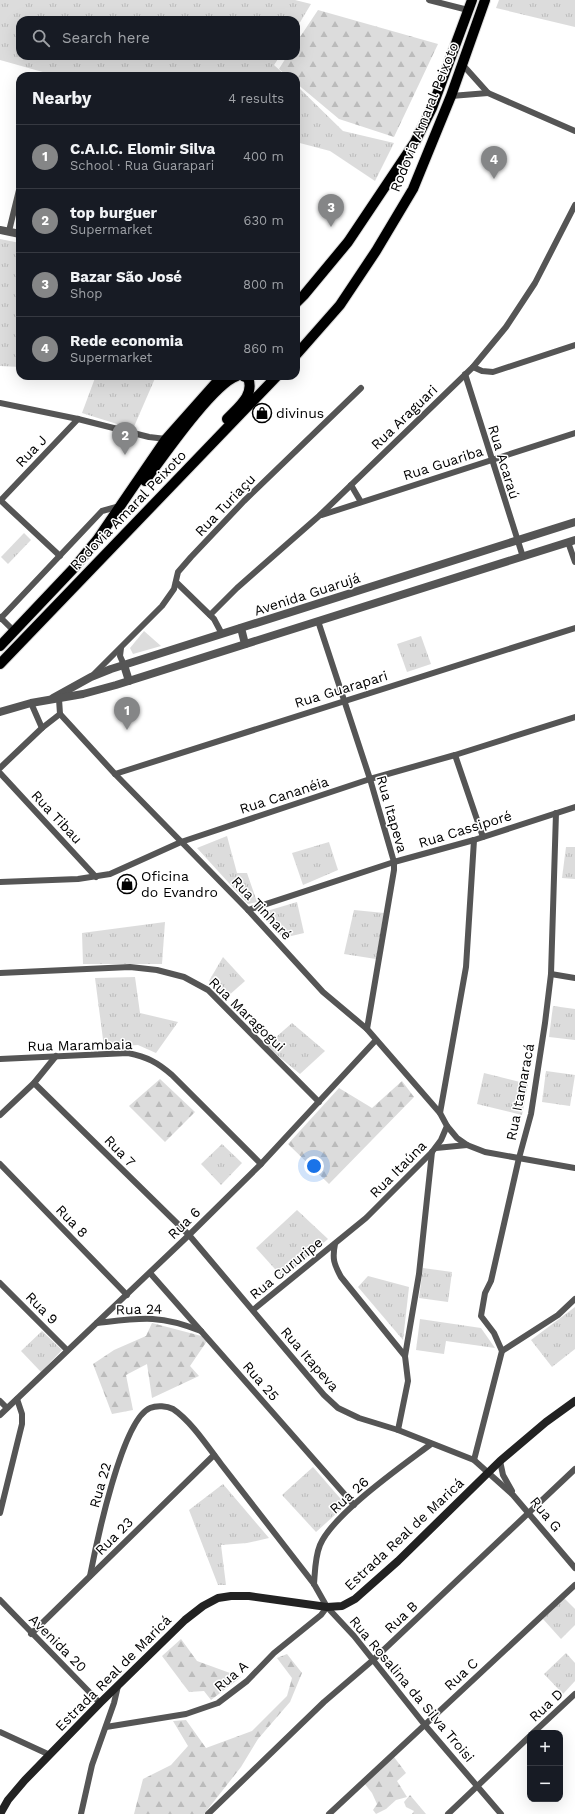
<!DOCTYPE html>
<meta charset="utf-8">
<style>
:root{--surface:#171b24;--page:#20242c;--text:#f1f3f6;--muted:#9ea1a6;--line:#363941;--accent:#858687}
body{margin:0;font-family:"Work Sans",sans-serif;background:var(--page);color:var(--text)}
.controls{position:absolute;right:12px;bottom:12px;display:grid;overflow:hidden;border-radius:8px;box-shadow:0 4px 16px #0002}
.controls button{width:36px;height:36px;display:grid;place-items:center;padding:0;border:0;border-bottom:1px solid var(--line);background:var(--surface);color:var(--text);font:20px sans-serif}
.you{position:absolute;left:314px;top:1166px;width:14px;height:14px;margin:-10px;border:3px solid #fff;border-radius:50%;background:#1a73e8;box-shadow:0 0 0 6px #1a73e833}
.badge{display:grid;place-items:center;width:26px;height:26px;border-radius:50%;background:var(--accent);color:#fff;font-size:13px;font-weight:700}
.pin{position:absolute;translate:-50% -33px;filter:drop-shadow(0 1px 2px #0008)}
.pin::after{content:'';position:absolute;top:21px;width:14px;height:12px;background:inherit;clip-path:polygon(0 0,100% 0,50% 100%)}
.list{margin:0;padding:0;list-style:none}
h2{display:flex;justify-content:space-between;align-items:center;height:52px;margin:0;padding:0 16px;font-size:17px}
h2 small{font-size:13px;font-weight:400;color:var(--muted)}
.list li{display:grid;grid-template-columns:26px 1fr auto;gap:12px;align-items:center;box-sizing:border-box;height:64px;padding:0 16px;border-top:1px solid var(--line)}
.list b{display:block;font-size:15px;white-space:nowrap}
.list p{margin:0;font-size:13px;white-space:nowrap;color:var(--muted)}
.list em{font-size:13px;font-style:normal;color:var(--muted)}
.icon{flex:none;width:22px;height:22px;fill:none;stroke:currentColor;stroke-width:2;stroke-linecap:round;stroke-linejoin:round}
.map{position:relative;flex:none;width:575px;height:1814px;overflow:hidden}
.search{position:absolute;background:var(--surface);box-shadow:0 4px 16px #0002;left:16px;top:16px;width:284px;height:44px;display:flex;align-items:center;gap:10px;box-sizing:border-box;padding:0 14px;border-radius:12px;color:var(--muted);font-size:15px}
.panel{position:absolute;background:var(--surface);box-shadow:0 4px 16px #0002;left:16px;top:72px;width:284px;height:308px;border-radius:12px}
.map>svg:first-child{display:block}
.grass{fill:url(#grass-tufts)}
.forest{fill:url(#forest-firs)}
.park{fill:#dcdcdc}
.lines{fill:none;stroke-linecap:round;stroke-linejoin:round}
.trunk-casing{stroke:#dbdbdb;stroke-width:12}
.minor{stroke:#555;stroke-width:6}
.tertiary{stroke:#555;stroke-width:8}
.secondary{stroke:#222;stroke-width:8}
.trunk{stroke:#000;stroke-width:10}
.labels{text-anchor:middle;stroke-width:3;stroke-linejoin:round;paint-order:stroke}
.street-label{font-size:14px;fill:#000;stroke:#fff}
.poi-label{font-size:14px;fill:#000;stroke:#fff;text-anchor:start}
</style>
<div class="map">
<svg width="575" height="1814" viewBox="0 0 575 1814">
<defs>
<pattern id="grass-tufts" width="24" height="20" patternUnits="userSpaceOnUse"><rect width="24" height="20" fill="#dcdcdc"/><path d="M3 7l-1-3M5 7V3M7 7l1-3M15 17l-1-3M17 17v-4M19 17l1-3" fill="none" stroke="#bbb"/></pattern>
<pattern id="forest-firs" width="22" height="20" patternUnits="userSpaceOnUse"><rect width="22" height="20" fill="#dcdcdc"/><path d="M5 1l3.5 6h-7zM16 11l3.5 6h-7z" fill="#bbb"/></pattern>
</defs>
<rect width="100%" height="100%" fill="#fff"/>
<g class="grass">
<polygon points="0,0 295,0 311,4 296,29 296,20 20,20 20,56 280,56 274,65 286,76 57,76 0,60"/>
<polygon points="499,0 575,0 575,27 496,8"/>
<polygon points="296,85 343,131 394,143 375,181 330,151 296,142"/>
<polygon points="0,239 20,243 20,367 0,366"/>
<polygon points="92,376 156,376 133,429 82,413 95,378"/>
<polygon points="24,533 31,540 8,564 1,557"/>
<polygon points="421,636 431,664 407,672 397,644"/>
<polygon points="227,836 237,873 247,873 257,902 248,904 197,848"/>
<polygon points="329,842 338,870 303,885 292,853"/>
<polygon points="566,847 575,847 575,879 562,878"/>
<polygon points="297,902 304,933 283,938 260,913"/>
<polygon points="354,910 384,913 376,959 344,954"/>
<polygon points="165,922 162,964 83,964 82,933"/>
<polygon points="223,957 245,981 227,997 209,981"/>
<polygon points="135,977 140,1013 178,1022 156,1053 138,1045 104,1047 95,978"/>
<polygon points="553,1006 575,1009 575,1040 549,1037"/>
<polygon points="292,1023 325,1051 300,1074 266,1046"/>
<polygon points="546,1071 575,1075 570,1106 542,1102"/>
<polygon points="484,1073 528,1084 522,1115 477,1104"/>
<polygon points="222,1144 242,1163 221,1185 201,1164"/>
<polygon points="297,1210 328,1239 283,1278 256,1248"/>
<polygon points="423,1268 452,1272 448,1302 419,1298"/>
<polygon points="368,1276 409,1287 403,1340 358,1287"/>
<polygon points="575,1307 575,1349 552,1367 531,1340"/>
<polygon points="420,1319 481,1328 495,1348 446,1341 444,1354 416,1350"/>
<polygon points="42,1331 62,1350 41,1372 21,1351"/>
<polygon points="313,1467 346,1505 316,1532 282,1495"/>
<polygon points="223,1484 269,1538 247,1543 221,1545 226,1585 218,1585 189,1510"/>
<polygon points="564,1598 575,1609 575,1625 561,1639 543,1619"/>
<polygon points="566,1653 575,1663 575,1681 563,1694 544,1674"/>
</g>
<g class="forest">
<polygon points="318,10 438,44 394,137 339,119 296,83 296,76 287,76 279,69 287,56 296,56 296,43"/>
<polygon points="160,1079 195,1112 165,1142 129,1106"/>
<polygon points="402,1081 414,1097 329,1184 288,1144 339,1088 372,1108"/>
<polygon points="152,1323 209,1338 190,1366 199,1376 152,1398 147,1364 126,1375 133,1410 112,1414 93,1364 114,1350 146,1336"/>
<polygon points="181,1639 197,1661 241,1677 211,1700 204,1691 189,1692 162,1656"/>
<polygon points="287,1654 302,1673 290,1702 258,1739 241,1767 204,1814 134,1814 143,1779 171,1765 188,1746 173,1721 186,1720 206,1748 252,1731 287,1696 292,1678 277,1658"/>
<polygon points="394,1757 406,1773 397,1781 407,1797 396,1800 386,1809 376,1814 373,1810 377,1804 372,1793 364,1783"/>
<polygon points="410,1795 426,1814 412,1814 414,1811 406,1807 404,1802"/>
</g>
<polygon class="park" points="144,631 161,646 133,654 130,648"/>
<g class="lines">
<g class="trunk-casing">
<g id="trunk">
<polyline points="296,303 304,295 348,242 415,142 432,108 472,0"/>
<polyline points="296,355 340,305 376,251 413,189 451,96 485,0"/>
<path d="M 227,419 C 238,407 255,395 248,378 L 243,376"/>
<path d="M 145,481 C 162,458 213,384 237,376"/>
<polyline points="0,646 73,569 97,540 166,439 222,376"/>
<polyline points="0,664 277,376"/>
</g>
</g>
<g class="minor">
<polyline points="429,0 468,10"/>
<polyline points="462,64 488,93 575,131"/>
<polyline points="451,96 488,93"/>
<polyline points="9,231 20,186"/>
<polyline points="473,367 482,371 493,372 575,345"/>
<polyline points="465,374 523,557"/>
<polyline points="0,403 78,419 149,437 166,439"/>
<polyline points="351,485 361,502"/>
<polyline points="0,500 60,556"/>
<polyline points="1,500 78,419"/>
<polyline points="322,515 575,433"/>
<polyline points="568,542 575,562"/>
<polyline points="176,582 214,619 222,634"/>
<polyline points="210,615 237,588 319,516 473,367 506,327 535,283 575,205"/>
<polyline points="0,617 14,631"/>
<polyline points="0,619 102,511 120,506"/>
<polyline points="121,648 120,656 124,665"/>
<polyline points="94,674 162,606 174,589 178,572 191,557 244,501 361,388"/>
<polyline points="31,703 42,728"/>
<polyline points="60,714 115,774 248,910 323,992 367,1029"/>
<polyline points="455,755 483,837"/>
<polyline points="0,768 42,728 60,714 59,699"/>
<polyline points="0,773 96,877"/>
<polyline points="115,774 575,628"/>
<polyline points="0,882 78,879 110,874 181,842 370,779 455,755 575,717"/>
<polyline points="248,910 394,862 474,840 575,807"/>
<polyline points="0,973 130,967 157,970 184,977 208,990 319,1102"/>
<polyline points="551,974 575,978"/>
<path d="M 0,1059 L 128,1053 C 147,1057 157,1062 172,1075 L 261,1164"/>
<polyline points="34,1083 189,1235 324,1395 338,1408 359,1418 398,1430 474,1460 513,1495 575,1568"/>
<polyline points="440,1113 466,967 474,840"/>
<polyline points="0,1115 34,1083 56,1056"/>
<polyline points="447,1126 457,1138 467,1145 485,1152 575,1168"/>
<polyline points="436,1148 467,1145"/>
<polyline points="0,1164 127,1295"/>
<path d="M 335,1244 C 332,1259 334,1264 341,1277 L 405,1356 L 408,1381 L 398,1430"/>
<polyline points="150,1273 354,1505"/>
<polyline points="0,1283 67,1350"/>
<polyline points="253,1310 366,1218 432,1152 441,1140 447,1126 440,1113 367,1029 394,870 394,862 370,779 318,621"/>
<path d="M 97,1323 C 140,1318 159,1314 201,1331"/>
<polyline points="502,1351 558,1315 575,1299"/>
<polyline points="405,1356 419,1274 432,1152"/>
<polyline points="0,1401 7,1408"/>
<polyline points="0,1415 189,1235 261,1164 376,1040"/>
<polyline points="474,1460 502,1351 494,1333 481,1316 485,1293 491,1281 519,1158 531,1114 545,1023 551,974 556,813"/>
<polyline points="500,1461 503,1475 512,1491"/>
<polyline points="0,1513 22,1424 22,1414 17,1399"/>
<path d="M 90,1576 C 96,1545 122,1419 150,1408 C 157,1405 167,1406 173,1409 C 191,1421 208,1447 221,1464 C 252,1504 283,1544 314,1584 L 327,1607 L 354,1636 L 424,1724 L 501,1814"/>
<path d="M 314,1584 C 315,1571 315,1557 320,1545 C 333,1514 402,1466 431,1444"/>
<polyline points="0,1600 100,1703"/>
<polyline points="31,1634 214,1455"/>
<polyline points="106,1727 186,1714 218,1703 247,1681 274,1653 321,1615 327,1607"/>
<polyline points="0,1732 50,1755"/>
<polyline points="533,1733 575,1694"/>
<polyline points="81,1814 92,1765 114,1703 118,1686"/>
<polyline points="208,1814 324,1702 373,1660 575,1469"/>
<polyline points="329,1814 575,1585"/>
<polyline points="448,1814 530,1736"/>
</g>
<g class="tertiary">
<polyline points="0,230 20,234"/>
<polyline points="241,628 245,644"/>
<polyline points="124,665 129,681"/>
<polyline points="53,698 91,677 111,669 575,522"/>
<polyline points="0,712 31,703 83,694 116,685 575,540"/>
</g>
<polyline class="secondary" points="0,1814 8,1800 25,1780 100,1703 185,1620 203,1606 218,1598 231,1596 249,1596 327,1607 342,1606 355,1599 398,1561 500,1461 546,1422 575,1401"/>
<use href="#trunk" class="trunk"/>
</g>
<defs>
<g id="shop-ring" transform="scale(1)"><circle r="9.5" fill="#fff" stroke="#000" stroke-width="1.5"/><path d="M-5-2.5h2.3a2.7 3.5 0 0 1 5.4 0H5L5.5 6h-11ZM-1.5-2.5h3a1.5 2.3 0 0 0-3 0Z" fill="#000"/></g>
</defs>
<g fill-rule="evenodd">
<use href="#shop-ring" x="262" y="413"/>
<use href="#shop-ring" x="127" y="884"/>
</g>
<g class="labels">
<g class="street-label">
<text transform="translate(424 117) rotate(-68)" y="5">Rodovia Amaral Peixoto</text>
<text transform="translate(404 417) rotate(-44)" y="5">Rua Araguari</text>
<text transform="translate(31 451) rotate(-46)" y="5">Rua J</text>
<text transform="translate(504 462) rotate(73)" y="5">Rua Acaraú</text>
<text transform="translate(443 463) rotate(-18)" y="5">Rua Guariba</text>
<text transform="translate(225 505) rotate(-46)" y="5">Rua Turiaçu</text>
<text transform="translate(128 510) rotate(-46)" y="5">Rodovia Amaral Peixoto</text>
<text transform="translate(307 594) rotate(-18)" y="5">Avenida Guarujá</text>
<text transform="translate(341 689) rotate(-17)" y="5">Rua Guarapari</text>
<text transform="translate(284 795) rotate(-18)" y="5">Rua Cananéia</text>
<text transform="translate(392 814) rotate(74)" y="5">Rua Itapeva</text>
<text transform="translate(57 817) rotate(47)" y="5">Rua Tibau</text>
<text transform="translate(465 829) rotate(-17)" y="5">Rua Cassiporé</text>
<text transform="translate(262 908) rotate(47)" y="5">Rua Tinharé</text>
<text transform="translate(247 1014) rotate(44)" y="5">Rua Maragogui</text>
<text transform="translate(80 1045) rotate(-1)" y="5">Rua Marambaia</text>
<text transform="translate(520 1092) rotate(-79)" y="5">Rua Itamaracá</text>
<text transform="translate(120 1151) rotate(46)" y="5">Rua 7</text>
<text transform="translate(398 1169) rotate(-45)" y="5">Rua Itaúna</text>
<text transform="translate(72 1221) rotate(46)" y="5">Rua 8</text>
<text transform="translate(184 1223) rotate(-44)" y="5">Rua 6</text>
<text transform="translate(286 1268) rotate(-39)" y="5">Rua Cururipe</text>
<text transform="translate(42 1308) rotate(45)" y="5">Rua 9</text>
<text transform="translate(139 1309) rotate(-1)" y="5">Rua 24</text>
<text transform="translate(310 1359) rotate(49)" y="5">Rua Itapeva</text>
<text transform="translate(261 1381) rotate(49)" y="5">Rua 25</text>
<text transform="translate(100 1485) rotate(-74)" y="5">Rua 22</text>
<text transform="translate(349 1495) rotate(-42)" y="5">Rua 26</text>
<text transform="translate(546 1514) rotate(50)" y="5">Rua G</text>
<text transform="translate(404 1534) rotate(-43)" y="5">Estrada Real de Maricá</text>
<text transform="translate(114 1536) rotate(-45)" y="5">Rua 23</text>
<text transform="translate(401 1617) rotate(-43)" y="5">Rua B</text>
<text transform="translate(58 1643) rotate(45)" y="5">Avenida 20</text>
<text transform="translate(113 1673) rotate(-45)" y="5">Estrada Real de Maricá</text>
<text transform="translate(461 1674) rotate(-43)" y="5">Rua C</text>
<text transform="translate(231 1676) rotate(-40)" y="5">Rua A</text>
<text transform="translate(412 1689) rotate(50)" y="5">Rua Rosalina da Silva Troisi</text>
<text transform="translate(546 1705) rotate(-43)" y="5">Rua D</text>
</g>
<g class="poi-label">
<text x="276" y="418">divinus</text>
<text x="141" y="881">Oficina<tspan x="141" dy="16">do Evandro</tspan></text>
</g>
</g>
</svg>
<div class="controls">
<button>+</button>
<button>−</button>
</div>
<div class="you"></div>
<div class="pin badge" style="left:127px;top:730px">1</div>
<div class="pin badge" style="left:125px;top:455px">2</div>
<div class="pin badge" style="left:331px;top:227px">3</div>
<div class="pin badge" style="left:494px;top:179px">4</div>
<div class="search"><svg class="icon" aria-label="search" viewBox="0 0 24 24"><circle cx="10" cy="10" r="6"/><path d="M15 15l6 6"/></svg>Search here</div>
<section class="panel">
<h2>Nearby<small>4 results</small></h2>
<ul class="list">
<li><span class="badge">1</span><div><b>C.A.I.C. Elomir Silva</b><p>School · Rua Guarapari</p></div><em>400 m</em></li>
<li><span class="badge">2</span><div><b>top burguer</b><p>Supermarket</p></div><em>630 m</em></li>
<li><span class="badge">3</span><div><b>Bazar São José</b><p>Shop</p></div><em>800 m</em></li>
<li><span class="badge">4</span><div><b>Rede economia</b><p>Supermarket</p></div><em>860 m</em></li>
</ul>
</section>
</div>
